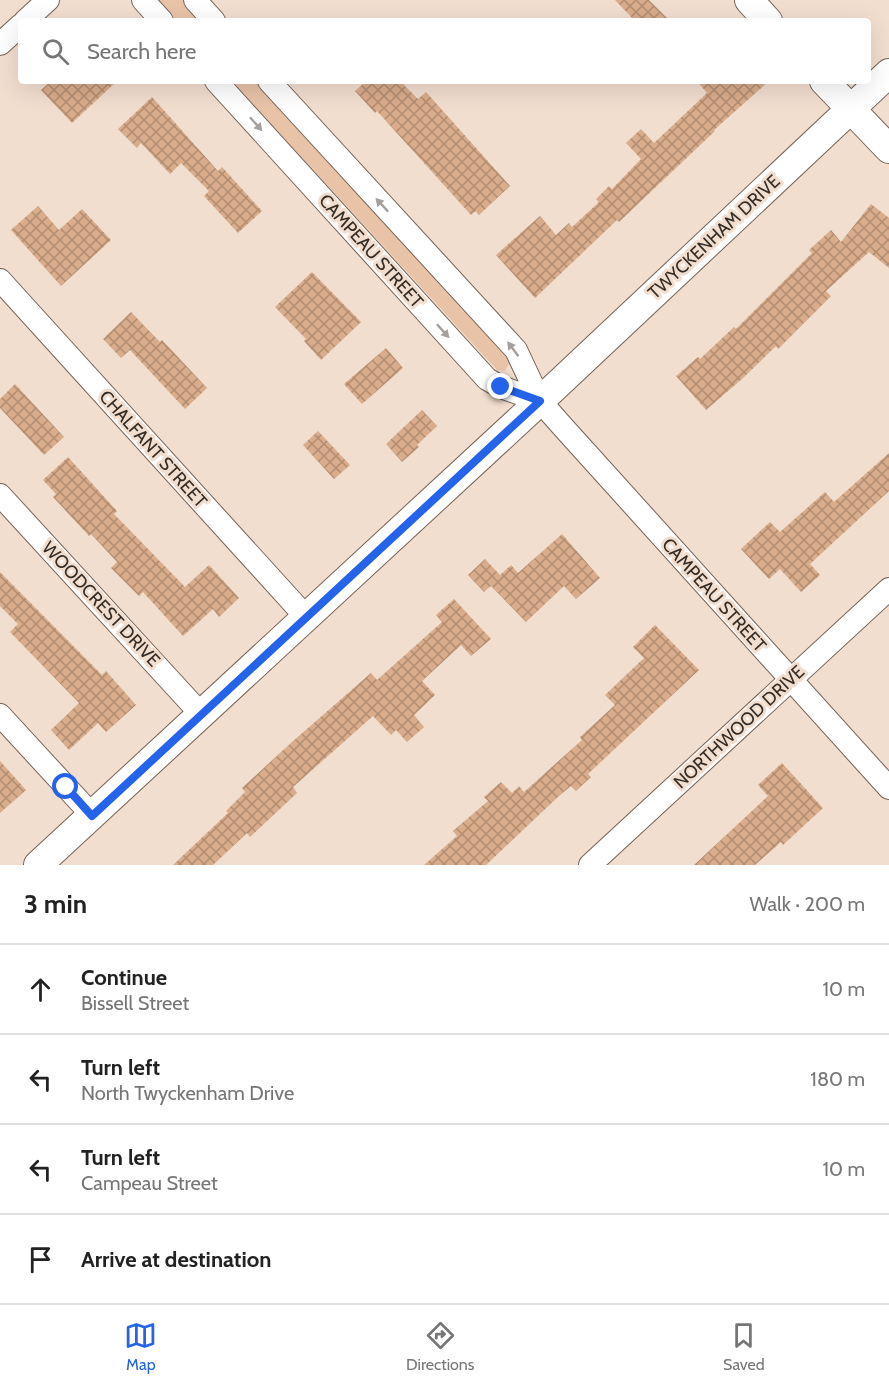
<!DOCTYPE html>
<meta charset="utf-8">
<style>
:root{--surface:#fff;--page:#f6f6f6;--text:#222;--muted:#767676;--line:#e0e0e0;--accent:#2563eb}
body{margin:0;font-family:Cabin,sans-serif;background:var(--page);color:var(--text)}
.stop{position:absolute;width:18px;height:18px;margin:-14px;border:4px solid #2563eb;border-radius:50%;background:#fff}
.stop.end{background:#2563eb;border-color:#fff;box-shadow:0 2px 6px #0008}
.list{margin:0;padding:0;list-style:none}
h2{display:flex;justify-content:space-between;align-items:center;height:78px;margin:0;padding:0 24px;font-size:26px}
h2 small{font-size:20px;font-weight:400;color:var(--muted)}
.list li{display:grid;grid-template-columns:39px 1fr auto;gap:18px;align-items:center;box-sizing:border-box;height:90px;padding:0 24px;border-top:2px solid var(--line)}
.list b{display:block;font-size:22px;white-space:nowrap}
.list p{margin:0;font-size:20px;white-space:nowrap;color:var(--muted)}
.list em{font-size:20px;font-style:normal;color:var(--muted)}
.icon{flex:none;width:33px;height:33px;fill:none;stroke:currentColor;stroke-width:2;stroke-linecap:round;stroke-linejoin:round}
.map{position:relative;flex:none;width:889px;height:865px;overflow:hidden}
.search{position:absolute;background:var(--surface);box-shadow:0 6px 24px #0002;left:18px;right:18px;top:18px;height:66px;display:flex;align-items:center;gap:15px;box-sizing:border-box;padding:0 21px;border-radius:6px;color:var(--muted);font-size:22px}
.sheet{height:438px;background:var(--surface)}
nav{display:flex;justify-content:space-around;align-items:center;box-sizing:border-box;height:84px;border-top:2px solid var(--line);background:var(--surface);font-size:16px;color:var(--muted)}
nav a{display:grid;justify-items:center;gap:3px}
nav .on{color:var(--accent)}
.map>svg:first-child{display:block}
.grass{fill:#e8c3a8}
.building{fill:url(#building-cross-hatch)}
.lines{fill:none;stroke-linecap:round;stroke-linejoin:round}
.minor-casing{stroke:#746255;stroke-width:24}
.tertiary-casing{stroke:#746255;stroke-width:30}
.minor{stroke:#fff;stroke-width:22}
.tertiary{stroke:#fff;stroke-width:28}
.oneway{fill:#a3a09d}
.route{stroke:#2563eb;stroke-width:8}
.labels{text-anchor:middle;stroke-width:6;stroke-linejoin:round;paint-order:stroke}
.street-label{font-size:18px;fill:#332c26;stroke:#f2decf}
</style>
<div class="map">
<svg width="889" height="865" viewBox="0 0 889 865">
<defs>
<pattern id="building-cross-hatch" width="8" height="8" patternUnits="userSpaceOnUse" patternTransform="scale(1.5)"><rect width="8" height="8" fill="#d9ac8b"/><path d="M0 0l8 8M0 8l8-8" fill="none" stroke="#b18c71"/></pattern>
</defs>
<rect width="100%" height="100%" fill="#f2decf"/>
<g class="grass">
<polygon points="158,0 184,0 203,21 178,21"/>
<polygon points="232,81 258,81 500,344 510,362 505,371 497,370"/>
</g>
<g class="building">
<polygon points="615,0 649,0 670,21 635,21"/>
<polygon points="51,81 117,81 72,123 41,90"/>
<polygon points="366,81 400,81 418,99 426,92 510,186 479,215 476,211 471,215 377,111 375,113 355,91"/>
<polygon points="697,81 769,81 714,130 715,131 619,222 617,220 535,298 496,255 540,216 556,235 569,223 572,227 599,202 596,199 609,186 612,189 641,159 626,143 641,129 654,143 707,93"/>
<polygon points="152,97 218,171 222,167 262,211 238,233 204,196 209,191 181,163 170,174 141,143 137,148 118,129"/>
<polygon points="871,204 889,218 889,268 869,252 826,291 831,296 778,349 776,346 742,379 706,410 676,376 698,357 700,359 734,327 736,329 812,253 809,250 831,230 841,242"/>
<polygon points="38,206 59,230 82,209 111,240 61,286 11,230"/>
<polygon points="312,272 361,322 321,360 304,341 306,339 275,307"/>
<polygon points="131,312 160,342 162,340 207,388 185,409 130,350 121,358 103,339"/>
<polygon points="386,348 403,368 362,404 344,384"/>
<polygon points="15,384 64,437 44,455 0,408 0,399"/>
<polygon points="422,410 437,426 417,445 419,447 402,462 386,444"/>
<polygon points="318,431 350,465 334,479 303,445"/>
<polygon points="889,453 889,491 810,564 820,575 801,592 780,569 769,579 741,549 770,522 780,532 825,492 834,502"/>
<polygon points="68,457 117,511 114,514 185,587 209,565 239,598 219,617 213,609 183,636 143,592 139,596 111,568 117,562 91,534 89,536 53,497 56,494 43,480"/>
<polygon points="562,534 600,578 576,599 564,586 526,622 491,586 484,592 468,575 485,559 500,575 511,565 518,573"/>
<polygon points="0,572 102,675 106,671 136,705 106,732 98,723 69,750 51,730 79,703 10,632 18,624 0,606"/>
<polygon points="454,599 491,639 471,656 461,645 422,681 435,695 414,715 424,727 407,742 396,730 391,735 373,716 293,787 297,793 250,837 247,833 213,865 173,865 228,813 226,811 245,792 242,788 292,742 371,673 377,680 442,622 436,615"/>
<polygon points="655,625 699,670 588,774 591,777 576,791 571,786 560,795 486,865 424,865 457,836 453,831 488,801 484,797 501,782 512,793 519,786 524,792 582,740 580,737 615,705 605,695 644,658 633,647"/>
<polygon points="0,761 26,790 0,813"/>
<polygon points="782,763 823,808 783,845 781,842 755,865 694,865 768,796 758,785"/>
</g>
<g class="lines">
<g class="minor-casing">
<g id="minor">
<polyline points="143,0 162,21"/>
<polyline points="195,0 214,21"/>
<polyline points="25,21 48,0"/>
<polyline points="0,44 21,25"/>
<polyline points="216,81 487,379 501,387 540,401"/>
<polyline points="269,81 516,350 540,401 563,427 889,788"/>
<polyline points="0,280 306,617"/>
<polyline points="0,495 201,714"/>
<polyline points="0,715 92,815"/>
<polyline points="590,865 889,589"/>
</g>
</g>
<g class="tertiary-casing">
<g id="tertiary">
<polyline points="749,0 768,21"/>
<polyline points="824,81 889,149"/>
<polyline points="38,865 540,401 889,73"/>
</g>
</g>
<use href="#minor" class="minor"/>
<use href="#tertiary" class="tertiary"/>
</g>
<defs><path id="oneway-solid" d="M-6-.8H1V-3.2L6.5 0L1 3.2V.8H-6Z" transform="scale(1.5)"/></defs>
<g class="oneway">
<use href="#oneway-solid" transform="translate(256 124) rotate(48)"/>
<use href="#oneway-solid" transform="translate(382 205) rotate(-133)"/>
<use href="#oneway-solid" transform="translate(443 331) rotate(48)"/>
<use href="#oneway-solid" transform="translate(513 349) rotate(-127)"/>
</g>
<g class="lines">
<polyline class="route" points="66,787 92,816 540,401 501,387"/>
</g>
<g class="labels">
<g class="street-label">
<text transform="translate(714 237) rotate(-43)" y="6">TWYCKENHAM DRIVE</text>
<text transform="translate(371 251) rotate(48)" y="6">CAMPEAU STREET</text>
<text transform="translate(153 449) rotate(48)" y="6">CHALFANT STREET</text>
<text transform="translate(714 595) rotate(48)" y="6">CAMPEAU STREET</text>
<text transform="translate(101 604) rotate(47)" y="6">WOODCREST DRIVE</text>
<text transform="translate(739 727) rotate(-43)" y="6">NORTHWOOD DRIVE</text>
</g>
</g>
</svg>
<div class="stop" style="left:66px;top:787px"></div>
<div class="stop end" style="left:501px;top:387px"></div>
<div class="search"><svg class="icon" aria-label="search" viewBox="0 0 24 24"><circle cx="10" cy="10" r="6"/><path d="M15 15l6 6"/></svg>Search here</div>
</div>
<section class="sheet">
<h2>3 min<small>Walk · 200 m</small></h2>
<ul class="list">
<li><svg class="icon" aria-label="ahead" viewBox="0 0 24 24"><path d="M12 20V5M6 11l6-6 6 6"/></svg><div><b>Continue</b><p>Bissell Street</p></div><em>10 m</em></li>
<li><svg class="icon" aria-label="left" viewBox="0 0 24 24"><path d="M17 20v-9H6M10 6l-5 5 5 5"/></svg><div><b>Turn left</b><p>North Twyckenham Drive</p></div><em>180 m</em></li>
<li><svg class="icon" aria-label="left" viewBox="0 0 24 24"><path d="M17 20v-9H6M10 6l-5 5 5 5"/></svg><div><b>Turn left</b><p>Campeau Street</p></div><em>10 m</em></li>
<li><svg class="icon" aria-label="arrive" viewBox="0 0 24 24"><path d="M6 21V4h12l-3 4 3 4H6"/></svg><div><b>Arrive at destination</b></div></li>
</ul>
</section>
<nav>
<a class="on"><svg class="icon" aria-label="map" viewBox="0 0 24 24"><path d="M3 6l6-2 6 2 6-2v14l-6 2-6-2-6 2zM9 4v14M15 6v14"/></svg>Map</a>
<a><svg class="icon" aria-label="directions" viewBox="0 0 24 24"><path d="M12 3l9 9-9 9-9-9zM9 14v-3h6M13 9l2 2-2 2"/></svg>Directions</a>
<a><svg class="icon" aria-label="saved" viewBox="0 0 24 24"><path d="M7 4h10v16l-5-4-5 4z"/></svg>Saved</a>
</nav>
